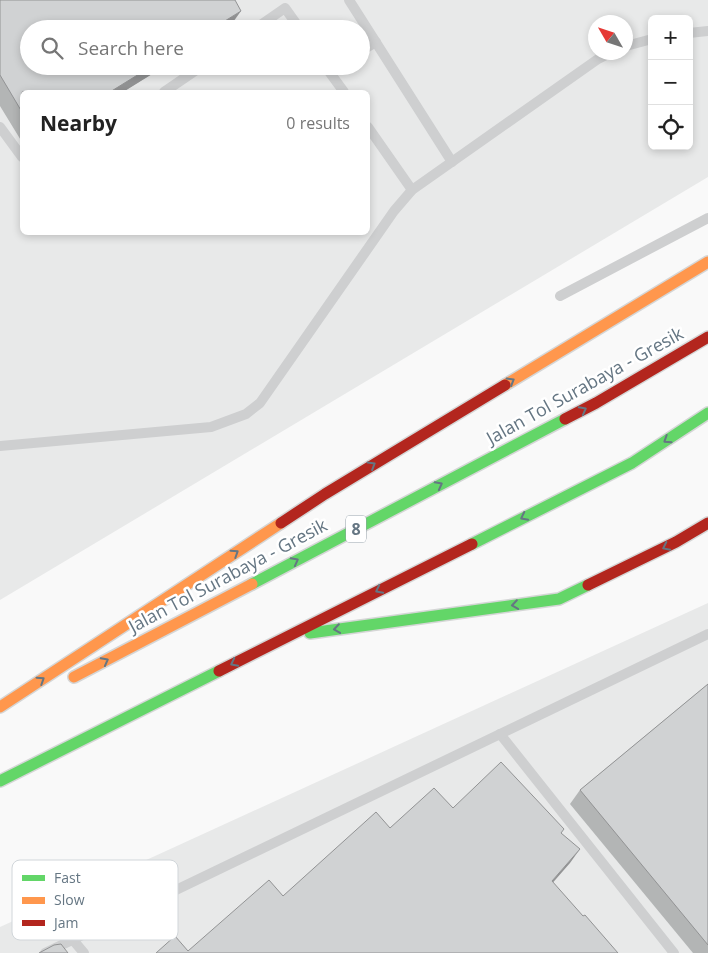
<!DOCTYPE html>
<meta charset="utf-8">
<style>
:root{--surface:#fff;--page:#f6f6f6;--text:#222;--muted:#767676;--line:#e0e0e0}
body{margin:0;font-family:"Open Sans",sans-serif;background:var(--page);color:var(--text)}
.controls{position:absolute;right:15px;top:15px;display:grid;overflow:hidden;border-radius:8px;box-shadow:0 2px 8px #0003}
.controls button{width:45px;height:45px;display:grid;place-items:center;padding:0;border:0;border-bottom:1px solid var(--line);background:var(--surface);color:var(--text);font:25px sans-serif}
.compass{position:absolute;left:588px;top:15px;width:45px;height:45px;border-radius:50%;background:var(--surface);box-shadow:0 2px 8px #0003;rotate:309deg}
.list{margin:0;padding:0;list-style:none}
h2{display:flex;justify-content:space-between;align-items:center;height:65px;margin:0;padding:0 20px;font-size:21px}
h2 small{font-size:16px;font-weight:400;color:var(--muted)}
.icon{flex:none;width:28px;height:28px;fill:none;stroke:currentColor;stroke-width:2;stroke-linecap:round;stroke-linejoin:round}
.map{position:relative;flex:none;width:708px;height:953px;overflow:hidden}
.search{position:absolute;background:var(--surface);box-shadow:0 2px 8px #0003;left:20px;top:20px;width:350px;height:55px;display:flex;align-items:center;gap:12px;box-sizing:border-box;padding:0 18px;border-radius:28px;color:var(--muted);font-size:19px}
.panel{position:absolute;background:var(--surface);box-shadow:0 2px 8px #0003;left:20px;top:90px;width:350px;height:145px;border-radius:8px}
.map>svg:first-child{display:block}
.built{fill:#e8e9e9;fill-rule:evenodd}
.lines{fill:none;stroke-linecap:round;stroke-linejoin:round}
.fast-casing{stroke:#d5d6d6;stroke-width:14}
.slow-casing{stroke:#d5d6d6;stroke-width:14}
.jam-casing{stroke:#d5d6d6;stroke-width:14}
.lane{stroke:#cecfd0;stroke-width:10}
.fast{stroke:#63d668;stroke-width:11}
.slow{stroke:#ff974d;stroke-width:11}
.jam{stroke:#b3261e;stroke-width:11}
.wall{fill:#b3b5b5}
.shaded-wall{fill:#929394}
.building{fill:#d0d2d3;stroke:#929394}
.oneway{stroke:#657683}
.labels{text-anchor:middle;stroke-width:5;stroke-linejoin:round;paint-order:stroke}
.shield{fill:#fff;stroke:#939fa8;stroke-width:1}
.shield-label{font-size:16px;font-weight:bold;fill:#657683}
.street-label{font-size:18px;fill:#657683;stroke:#fff}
.key{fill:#fff;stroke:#d1d6da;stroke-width:1}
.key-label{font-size:14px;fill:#657683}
</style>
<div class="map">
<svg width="708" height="953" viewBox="0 0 708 953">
<rect width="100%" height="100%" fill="#f9f9f9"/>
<g class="built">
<path d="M 0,0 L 708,0 L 708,177 L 0,600 ZM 652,19 L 689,19 L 689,146 L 652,146 ZM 596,22 L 626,22 L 626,52 L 596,52 ZM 29,29 L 361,29 L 361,66 L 29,66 ZM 22,92 L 368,92 L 368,232 L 22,232 Z"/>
<polygon points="708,603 708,953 0,953 0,927"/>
</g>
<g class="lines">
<g class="fast-casing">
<g id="fast">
<polyline points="472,544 632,463 708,413"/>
<polyline points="252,584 565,419"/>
<polyline points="310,633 559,599 588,585"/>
<polyline points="0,781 219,671"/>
</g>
</g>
<g class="slow-casing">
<g id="slow">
<polyline points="505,385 708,262"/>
<polyline points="74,677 252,584"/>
<polyline points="0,707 281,523"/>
</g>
</g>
<g class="jam-casing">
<g id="jam">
<polyline points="565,419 596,403 708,337"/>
<polyline points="281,523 325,494 505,385"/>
<polyline points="588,585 676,542 708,523"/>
<polyline points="219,671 472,544"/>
</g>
</g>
<g class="lane">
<polyline points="349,0 452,162"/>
<polyline points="255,29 285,8 300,29"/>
<polyline points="689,33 708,31"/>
<polyline points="626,46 652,39"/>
<polyline points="361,51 376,42"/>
<polyline points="325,66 344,92"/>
<polyline points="164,92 202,66"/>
<polyline points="0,127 22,157"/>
<polyline points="368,127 412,190"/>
<polyline points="560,296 708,218"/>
<polyline points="0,446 211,427 246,414 260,403 394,211 412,190 598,59 612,52"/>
<polyline points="500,734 674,953"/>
<polyline points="73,940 84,953"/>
<polyline points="45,953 708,634"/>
</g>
<use href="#fast" class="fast"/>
<use href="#slow" class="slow"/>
<use href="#jam" class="jam"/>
</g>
<g class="wall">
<polygon points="0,0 231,25 225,29 29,29 29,66 165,66 123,92 22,92 22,142 0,106"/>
<polygon points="708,684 708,953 693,953 570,804 580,790"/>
</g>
<g class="shaded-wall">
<polygon points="241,11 231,25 225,29 212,29"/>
<polygon points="152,66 165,66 123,92 110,92"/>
<polygon points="580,849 570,863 542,895 552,881"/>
</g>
<g class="building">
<polygon points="0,0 235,0 241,11 212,29 29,29 29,66 152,66 110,92 22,92 22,112 0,75"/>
<polygon points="708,684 708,945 580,790"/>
<polygon points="501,762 564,829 561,833 580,849 552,881 583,916 585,915 618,953 156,953 175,936 188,951 269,880 283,896 376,812 390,828 434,788 453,808"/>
<polygon points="61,944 68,953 39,953 54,945"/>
</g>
<defs><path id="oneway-chevron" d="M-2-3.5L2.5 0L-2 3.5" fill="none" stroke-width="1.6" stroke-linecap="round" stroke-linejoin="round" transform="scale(1.25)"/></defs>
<g class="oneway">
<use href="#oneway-chevron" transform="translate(511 381) rotate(-31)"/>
<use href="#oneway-chevron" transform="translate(583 410) rotate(-28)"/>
<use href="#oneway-chevron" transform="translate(667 440) rotate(147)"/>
<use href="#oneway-chevron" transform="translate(372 465) rotate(-31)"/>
<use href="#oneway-chevron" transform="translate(439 485) rotate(-28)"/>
<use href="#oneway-chevron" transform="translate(524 517) rotate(153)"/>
<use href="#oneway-chevron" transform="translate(666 547) rotate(154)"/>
<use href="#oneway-chevron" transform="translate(235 553) rotate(-33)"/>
<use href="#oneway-chevron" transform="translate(295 561) rotate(-28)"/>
<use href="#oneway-chevron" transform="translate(379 590) rotate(153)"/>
<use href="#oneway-chevron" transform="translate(515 605) rotate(172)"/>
<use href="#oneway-chevron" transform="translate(337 629) rotate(172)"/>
<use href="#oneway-chevron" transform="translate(105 661) rotate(-28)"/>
<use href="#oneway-chevron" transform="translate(234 663) rotate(153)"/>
<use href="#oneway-chevron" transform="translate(41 680) rotate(-33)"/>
</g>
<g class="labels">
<rect class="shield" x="346" y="515.5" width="20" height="27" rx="4"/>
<g class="shield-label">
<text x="356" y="535">8</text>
</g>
<g class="street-label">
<text transform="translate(585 386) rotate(-29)" y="6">Jalan Tol Surabaya - Gresik</text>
<text transform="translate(228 576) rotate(-28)" y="6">Jalan Tol Surabaya - Gresik</text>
</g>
</g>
<rect x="12" y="860" width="166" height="80" rx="8" class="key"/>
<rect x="22" y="875" width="23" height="6" fill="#63d668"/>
<rect x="22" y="897" width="23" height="7" fill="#ff974d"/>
<rect x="22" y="920" width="23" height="6" fill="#b3261e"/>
<g class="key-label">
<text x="54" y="883">Fast</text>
<text x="54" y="905">Slow</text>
<text x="54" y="928">Jam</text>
</g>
</svg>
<div class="controls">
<button>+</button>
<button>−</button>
<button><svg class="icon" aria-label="locate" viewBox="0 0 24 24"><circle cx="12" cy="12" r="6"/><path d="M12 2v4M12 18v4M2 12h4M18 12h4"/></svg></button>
</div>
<svg class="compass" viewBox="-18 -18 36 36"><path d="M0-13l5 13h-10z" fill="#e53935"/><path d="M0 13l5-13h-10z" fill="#767676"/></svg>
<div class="search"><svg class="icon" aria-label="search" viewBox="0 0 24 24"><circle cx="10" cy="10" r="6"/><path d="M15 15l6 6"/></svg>Search here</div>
<section class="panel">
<h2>Nearby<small>0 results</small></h2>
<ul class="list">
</ul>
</section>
</div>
